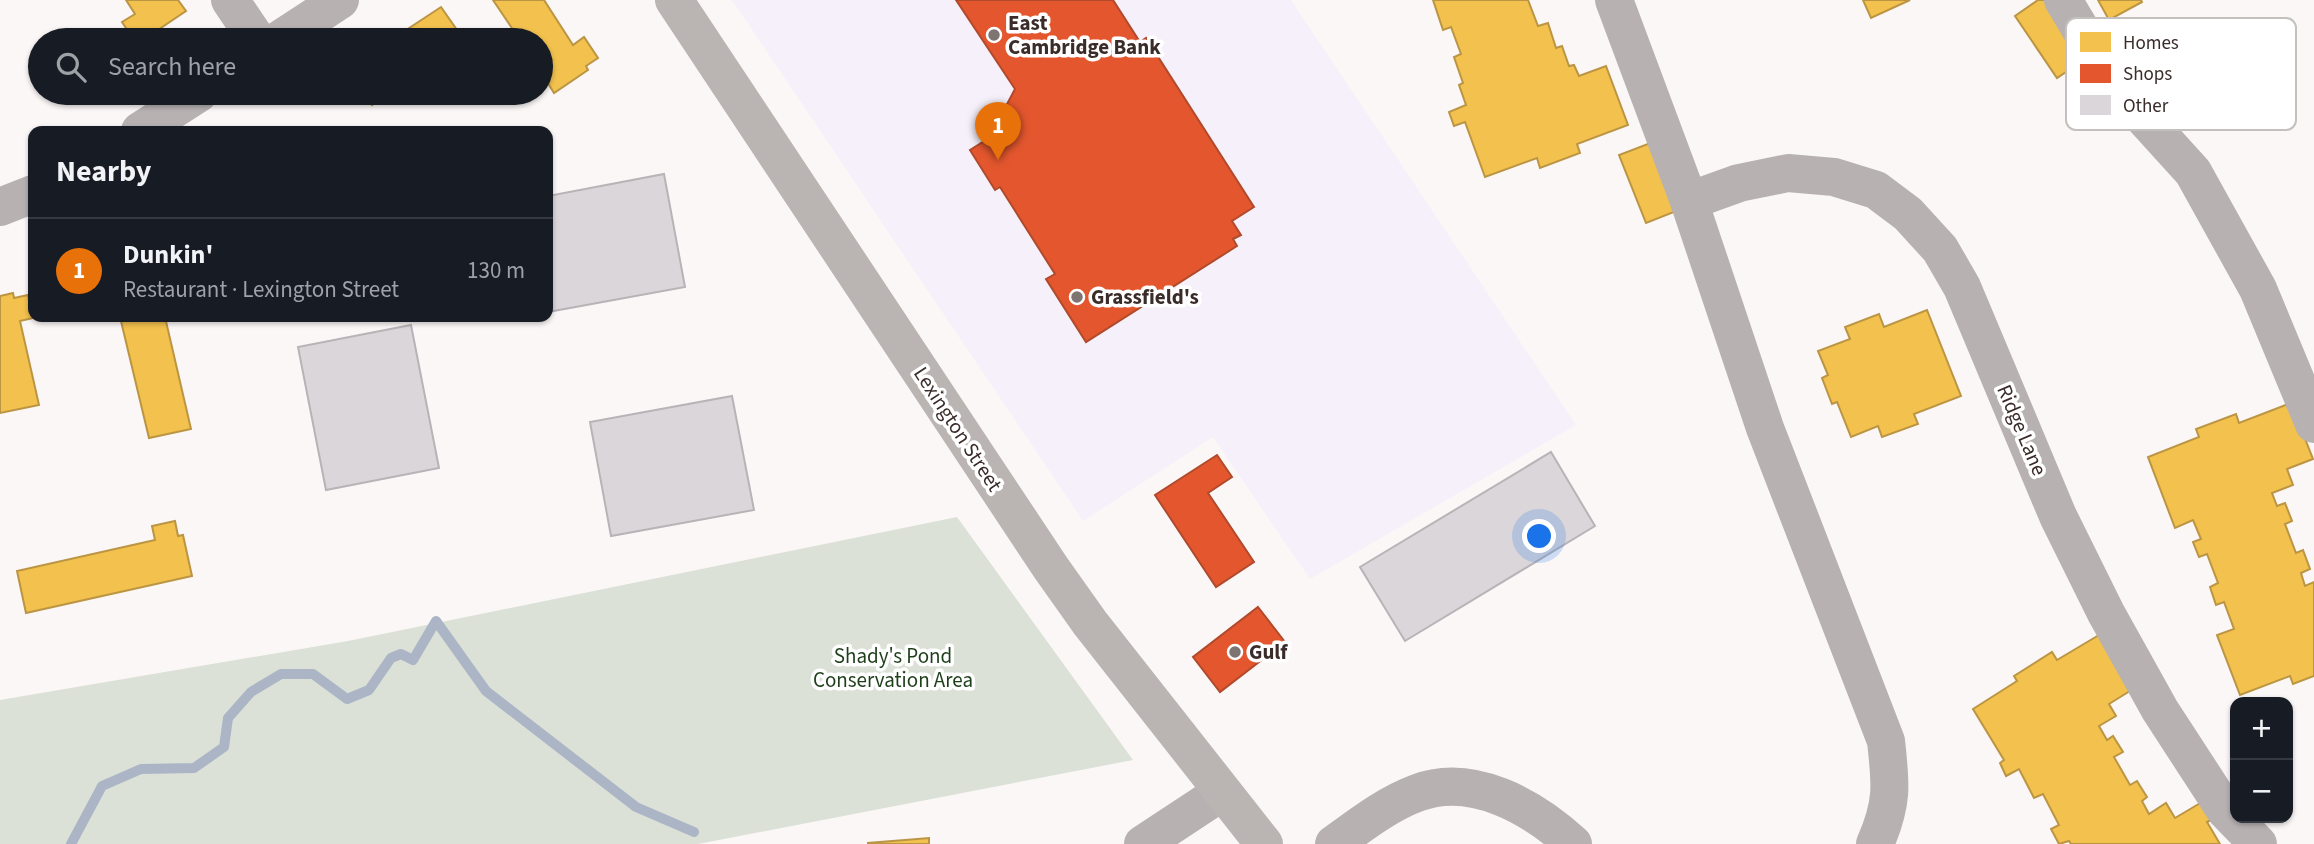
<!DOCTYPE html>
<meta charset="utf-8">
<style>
:root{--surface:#171b24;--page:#20242c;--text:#f1f3f6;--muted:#9ea1a6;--line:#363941;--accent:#7e7471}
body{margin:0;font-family:"Source Sans 3",sans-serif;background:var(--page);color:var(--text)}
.controls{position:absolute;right:21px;bottom:21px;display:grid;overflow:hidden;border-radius:14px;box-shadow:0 2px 5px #0004}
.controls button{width:63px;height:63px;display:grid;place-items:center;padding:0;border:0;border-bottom:2px solid var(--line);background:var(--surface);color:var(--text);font:35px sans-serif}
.you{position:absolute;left:1540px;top:537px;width:24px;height:24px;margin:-18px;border:5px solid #fff;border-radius:50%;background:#1a73e8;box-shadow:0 0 0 10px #1a73e833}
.badge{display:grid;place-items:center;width:46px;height:46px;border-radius:50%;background:var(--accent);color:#fff;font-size:23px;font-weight:700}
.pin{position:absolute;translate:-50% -58px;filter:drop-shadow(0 2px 4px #0008)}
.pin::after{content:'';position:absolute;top:37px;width:24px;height:21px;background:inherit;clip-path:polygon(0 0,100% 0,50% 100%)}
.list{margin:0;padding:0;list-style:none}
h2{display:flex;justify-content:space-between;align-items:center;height:91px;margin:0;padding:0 28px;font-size:30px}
h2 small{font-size:23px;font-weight:400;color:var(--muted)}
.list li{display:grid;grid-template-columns:46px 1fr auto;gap:21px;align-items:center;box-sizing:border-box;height:105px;padding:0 28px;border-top:2px solid var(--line)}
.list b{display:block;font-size:26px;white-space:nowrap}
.list p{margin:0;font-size:23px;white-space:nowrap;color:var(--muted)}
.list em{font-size:23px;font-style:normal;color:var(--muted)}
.icon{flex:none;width:38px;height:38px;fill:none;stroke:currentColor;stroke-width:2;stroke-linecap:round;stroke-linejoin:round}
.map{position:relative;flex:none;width:2314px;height:844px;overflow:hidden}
.search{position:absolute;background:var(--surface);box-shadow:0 2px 5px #0004;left:28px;top:28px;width:525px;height:77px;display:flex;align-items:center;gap:18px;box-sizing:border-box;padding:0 24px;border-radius:38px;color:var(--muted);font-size:26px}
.panel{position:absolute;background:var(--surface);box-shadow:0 2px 5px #0004;left:28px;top:126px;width:525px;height:196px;border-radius:14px}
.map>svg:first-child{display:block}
.commercial{fill:#f5f0f9}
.green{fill:#dbe1d7}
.homes{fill:#f2c14e;stroke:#bb9543;stroke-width:2}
.shops{fill:#e4572e;stroke:#b14a2c;stroke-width:2}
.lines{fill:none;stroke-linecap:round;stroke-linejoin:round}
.stream{stroke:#abb5c6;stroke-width:10}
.building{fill:#dbd6da;stroke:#b8b3b7;stroke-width:2}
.minor{stroke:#b7b2b1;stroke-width:38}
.major{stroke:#bab5b3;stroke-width:38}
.poi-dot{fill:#7e7471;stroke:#fff;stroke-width:2.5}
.labels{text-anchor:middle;stroke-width:7;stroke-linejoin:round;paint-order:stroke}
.poi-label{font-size:21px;font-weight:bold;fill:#3a2d29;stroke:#fff;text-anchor:start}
.street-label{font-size:21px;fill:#3a2d29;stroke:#fff}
.park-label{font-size:21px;fill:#1f3f1b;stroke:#fff}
.key{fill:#fff;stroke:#c4c0bf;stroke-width:2}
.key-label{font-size:19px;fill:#3a2d29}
</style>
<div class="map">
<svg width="2314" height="844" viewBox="0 0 2314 844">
<rect width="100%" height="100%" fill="#fbf7f6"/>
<polygon class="commercial" points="732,0 1291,0 1576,425 1310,579 1213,437 1083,521"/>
<polygon class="green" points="957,517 1133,760 698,844 0,844 0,700 348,641"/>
<g class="homes">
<polygon points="126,0 178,0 186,11 143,40 134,40 122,22 135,14"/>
<polygon points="493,0 544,0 573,45 584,37 598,58 586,66 588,70 554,93 541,72 541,40 520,40"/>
<polygon points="1433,0 1528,0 1538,26 1548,23 1556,48 1562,46 1569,66 1574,65 1579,76 1606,66 1628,125 1577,144 1580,153 1540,168 1537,158 1485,177 1465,122 1454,126 1449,112 1466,105 1459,85 1463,83 1454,57 1461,54 1451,27 1443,30"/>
<polygon points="1863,0 1910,0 1871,18"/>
<polygon points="2038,0 2050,0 2088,57 2057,78 2015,16"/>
<polygon points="2098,0 2141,0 2142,2 2109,20"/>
<polygon points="441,7 464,40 391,40"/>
<polygon points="364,93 390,93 372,105"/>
<polygon points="1653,142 1679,210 1646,223 1619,155"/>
<polygon points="13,293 14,298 28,295 33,318 20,321 39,405 0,413 0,296"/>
<polygon points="1927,310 1961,396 1914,414 1918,424 1882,437 1878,426 1851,437 1837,402 1832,404 1822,378 1828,375 1818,351 1850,339 1845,327 1879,314 1884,327"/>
<polygon points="120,317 165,317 191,429 149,438"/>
<polygon points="2291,403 2313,459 2287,469 2293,485 2272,493 2277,506 2285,503 2292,521 2285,524 2296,553 2303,550 2310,569 2301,573 2305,586 2314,582 2314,676 2293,684 2290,676 2240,695 2217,635 2234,629 2224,602 2216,605 2210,587 2218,583 2207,554 2199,557 2193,542 2201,539 2193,520 2175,528 2148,457 2199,437 2196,429 2236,414 2239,423"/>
<polygon points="175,521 178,536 183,535 192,576 26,613 17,571 155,540 152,526"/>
<polygon points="2104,632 2138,686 2109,704 2116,716 2099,726 2107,740 2113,736 2123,752 2114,757 2130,785 2137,781 2147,797 2142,801 2149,814 2166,803 2175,818 2202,802 2213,819 2207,822 2220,844 2071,844 2069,841 2059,844 2051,829 2059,825 2043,794 2034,798 2019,769 2006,776 2000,763 2004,760 1973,709 2017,681 2014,676 2052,652 2057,660"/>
<polygon points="929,838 929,844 868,844 868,843"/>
</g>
<g class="shops">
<polygon points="956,0 1113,0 1140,42 1146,38 1254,207 1232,221 1241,235 1233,239 1237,246 1086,342 1046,279 1055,274 1000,187 995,190 970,150 1014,122 1005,108 1015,89"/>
<polygon points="1217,455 1232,477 1208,493 1254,562 1216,587 1155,495"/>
<polygon points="1258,607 1285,642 1220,692 1193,657"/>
</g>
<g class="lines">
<polyline class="stream" points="71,844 102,786 141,769 194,768 224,747 228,718 251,692 281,674 313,674 347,699 369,690 391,658 401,654 413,660 436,621 486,691 636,807 694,832"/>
</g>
<g class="building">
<polygon points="664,174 685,287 548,312 548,196"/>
<polygon points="411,325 439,468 326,490 298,347"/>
<polygon points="732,396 754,510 611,536 590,422"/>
<polygon points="1551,452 1595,526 1405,641 1360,567"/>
</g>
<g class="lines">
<g class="minor">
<polyline points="230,0 257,40"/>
<path d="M 1614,0 L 1689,201 L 1765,428 L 1886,741 C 1891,785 1893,803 1875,844"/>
<polyline points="2063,0 2114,85 2193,172 2258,289 2314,424"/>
<polyline points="279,40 340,0"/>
<polyline points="140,131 199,93"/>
<polyline points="1689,201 1739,183 1788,173 1834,177 1876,190 1908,214 1940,249 1962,287 2058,516 2106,613 2160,710 2225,810 2258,844"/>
<polyline points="0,207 33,194"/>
<polyline points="1143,844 1222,792"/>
<path d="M 1334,844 C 1359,826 1387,804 1417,793 C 1472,772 1533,807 1573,844"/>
</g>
<polyline class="major" points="674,0 1051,568 1090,623 1264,844"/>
</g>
<g class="poi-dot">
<circle cx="994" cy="35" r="7"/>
<circle cx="1077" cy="297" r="7"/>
<circle cx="1235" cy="652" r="7"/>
</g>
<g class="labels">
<g class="poi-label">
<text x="1008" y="30">East<tspan x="1008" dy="24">Cambridge Bank</tspan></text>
<text x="1091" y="304">Grassfield's</text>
<text x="1249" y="659">Gulf</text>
</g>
<g class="street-label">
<text transform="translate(958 429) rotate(57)" y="7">Lexington Street</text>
<text transform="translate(2022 430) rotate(67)" y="7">Ridge Lane</text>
</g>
<g class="park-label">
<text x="893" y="663">Shady's Pond<tspan x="893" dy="24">Conservation Area</tspan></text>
</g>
</g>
<rect x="2066" y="18" width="230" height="112" rx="10" class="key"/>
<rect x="2080" y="32" width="31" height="20" fill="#f2c14e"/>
<rect x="2080" y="64" width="31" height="19" fill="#e4572e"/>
<rect x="2080" y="95" width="31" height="20" fill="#dbd6da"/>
<g class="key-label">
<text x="2123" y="49">Homes</text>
<text x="2123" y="80">Shops</text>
<text x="2123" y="112">Other</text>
</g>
</svg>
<div class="controls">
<button>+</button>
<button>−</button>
</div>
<div class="you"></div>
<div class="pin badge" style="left:998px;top:160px;background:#e8710a">1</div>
<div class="search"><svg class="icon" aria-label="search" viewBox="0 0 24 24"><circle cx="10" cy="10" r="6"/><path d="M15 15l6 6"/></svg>Search here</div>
<section class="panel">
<h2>Nearby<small></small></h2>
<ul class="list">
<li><span class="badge" style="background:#e8710a">1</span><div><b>Dunkin'</b><p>Restaurant · Lexington Street</p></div><em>130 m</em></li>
</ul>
</section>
</div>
